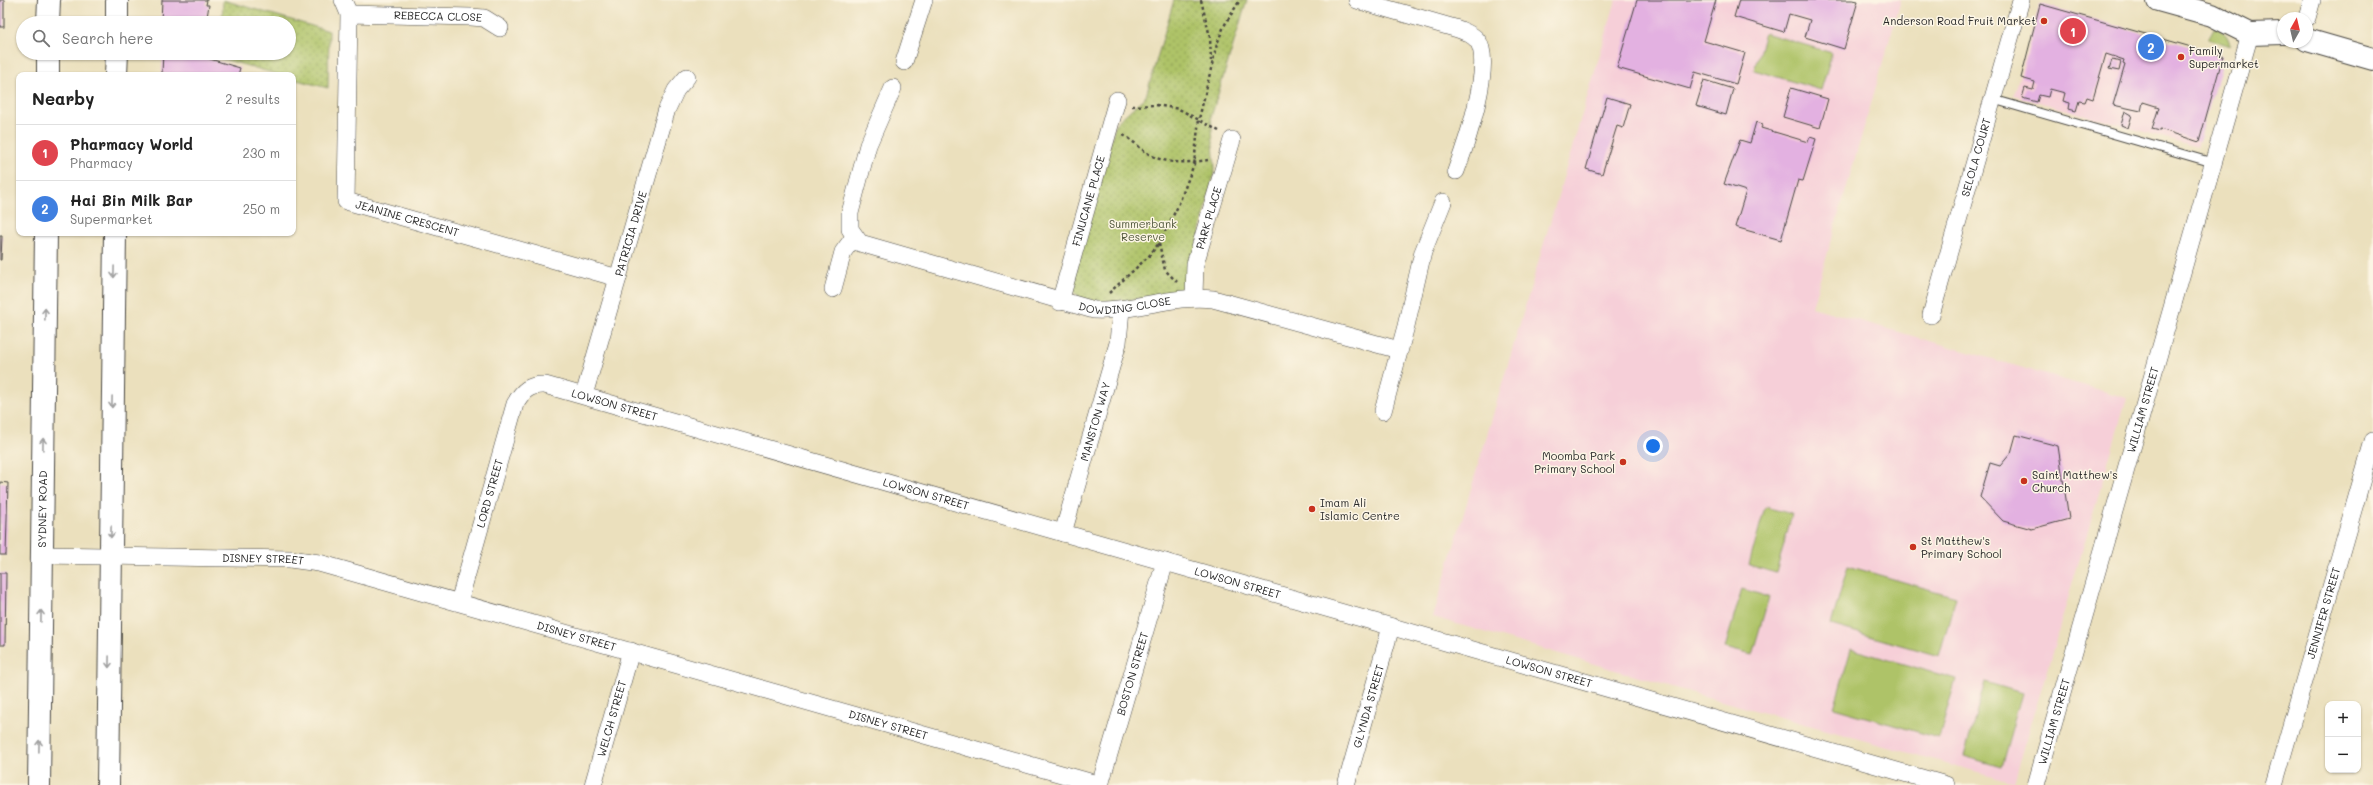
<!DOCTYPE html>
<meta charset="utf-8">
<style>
:root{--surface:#fff;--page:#f2f2f2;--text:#222;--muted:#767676;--line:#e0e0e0;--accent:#c8321e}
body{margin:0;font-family:Mali,sans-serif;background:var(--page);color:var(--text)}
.controls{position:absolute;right:12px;bottom:12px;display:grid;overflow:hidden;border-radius:8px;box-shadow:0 1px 3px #0004}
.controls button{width:36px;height:36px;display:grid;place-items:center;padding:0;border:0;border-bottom:1px solid var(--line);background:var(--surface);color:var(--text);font:20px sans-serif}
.compass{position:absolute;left:2277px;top:12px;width:36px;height:36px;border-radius:50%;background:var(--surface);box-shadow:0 1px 3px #0004;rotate:8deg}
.you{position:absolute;left:1653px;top:446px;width:14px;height:14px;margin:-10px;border:3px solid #fff;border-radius:50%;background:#1a73e8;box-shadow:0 0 0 6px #1a73e833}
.badge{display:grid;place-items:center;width:26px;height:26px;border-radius:50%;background:var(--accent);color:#fff;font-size:13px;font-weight:700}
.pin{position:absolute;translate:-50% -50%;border:2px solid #fff;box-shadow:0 1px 4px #0006}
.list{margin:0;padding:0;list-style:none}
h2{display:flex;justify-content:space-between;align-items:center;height:52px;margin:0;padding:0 16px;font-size:17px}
h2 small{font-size:13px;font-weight:400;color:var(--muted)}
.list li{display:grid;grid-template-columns:26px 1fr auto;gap:12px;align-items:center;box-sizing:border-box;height:56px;padding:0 16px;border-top:1px solid var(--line)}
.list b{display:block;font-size:15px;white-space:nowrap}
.list p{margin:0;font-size:13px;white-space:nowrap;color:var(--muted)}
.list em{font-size:13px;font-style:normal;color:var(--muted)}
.icon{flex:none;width:22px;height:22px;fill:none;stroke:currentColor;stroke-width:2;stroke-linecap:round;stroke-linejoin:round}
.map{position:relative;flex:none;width:2373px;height:785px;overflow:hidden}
.search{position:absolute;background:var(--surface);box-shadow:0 1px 3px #0004;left:16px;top:16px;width:280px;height:44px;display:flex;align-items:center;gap:10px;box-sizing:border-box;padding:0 14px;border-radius:22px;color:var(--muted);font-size:15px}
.panel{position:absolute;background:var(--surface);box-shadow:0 1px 3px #0004;left:16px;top:72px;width:280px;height:164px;border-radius:8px}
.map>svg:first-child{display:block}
.built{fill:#f6cfd8}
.grass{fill:url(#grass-dots);stroke:#6c774a}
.garden{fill:#aec368;stroke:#6c774a}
.building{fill:#e3b1e1}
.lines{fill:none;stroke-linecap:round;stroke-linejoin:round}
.lane-casing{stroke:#484641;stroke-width:10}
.street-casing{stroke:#484641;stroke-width:18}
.secondary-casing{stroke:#484641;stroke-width:24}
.highway-casing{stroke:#484641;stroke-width:24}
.path{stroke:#484641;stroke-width:2.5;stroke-dasharray:3 3;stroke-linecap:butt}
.lane{stroke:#fff;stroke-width:8}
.street{stroke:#fff;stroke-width:17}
.secondary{stroke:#fff;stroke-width:22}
.highway{stroke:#fff;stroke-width:22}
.oneway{stroke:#a0a0a0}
.poi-dot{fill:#c8321e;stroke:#fcf5e5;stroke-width:1.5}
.labels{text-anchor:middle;stroke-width:3;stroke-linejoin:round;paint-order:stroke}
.street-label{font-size:11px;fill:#2b2b2b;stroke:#fcf5e5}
.poi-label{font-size:11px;fill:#2b2b2b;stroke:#fcf5e5;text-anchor:start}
.park-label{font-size:11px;fill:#52593d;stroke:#fcf5e5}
</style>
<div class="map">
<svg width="2373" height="785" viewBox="0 0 2373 785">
<defs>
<pattern id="grass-dots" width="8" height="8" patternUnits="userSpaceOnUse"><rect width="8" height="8" fill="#aec368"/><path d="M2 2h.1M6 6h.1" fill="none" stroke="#8e9f56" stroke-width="1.8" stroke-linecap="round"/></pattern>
</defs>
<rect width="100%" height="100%" fill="#fcf5e5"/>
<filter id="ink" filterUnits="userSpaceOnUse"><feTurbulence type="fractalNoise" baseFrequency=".025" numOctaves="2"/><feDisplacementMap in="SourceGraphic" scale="8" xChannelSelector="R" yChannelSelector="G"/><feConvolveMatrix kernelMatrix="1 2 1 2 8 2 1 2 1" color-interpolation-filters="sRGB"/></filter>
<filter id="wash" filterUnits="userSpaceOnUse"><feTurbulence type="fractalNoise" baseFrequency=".012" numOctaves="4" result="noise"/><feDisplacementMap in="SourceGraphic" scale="16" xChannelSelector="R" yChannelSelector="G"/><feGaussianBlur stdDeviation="0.9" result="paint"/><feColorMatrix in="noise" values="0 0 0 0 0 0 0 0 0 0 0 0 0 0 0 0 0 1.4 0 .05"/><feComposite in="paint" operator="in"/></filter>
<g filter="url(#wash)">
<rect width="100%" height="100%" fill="#ebe0bd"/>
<g class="built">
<polygon points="1616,0 1901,0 1812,307 2127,398 2014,782 1700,695 1433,617"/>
<polygon points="2040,4 2223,56 2197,147 2014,95"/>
</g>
<g class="grass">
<polygon points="223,0 329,31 328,88 293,79 293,75 280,75 220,58 220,53 289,53 289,23 222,23"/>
<polygon points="1174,0 1247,0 1211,117 1215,169 1189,281 1178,293 1098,305 1079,298 1073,290 1073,281 1116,123 1146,96"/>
</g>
<g class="garden">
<path d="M 2214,28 C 2223,29 2229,37 2230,46 L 2208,39 Z"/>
<polygon points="1765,33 1832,53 1821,90 1754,70"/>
<polygon points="1765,507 1792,514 1776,573 1749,565"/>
<polygon points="1848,566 1956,597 1939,656 1831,625"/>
<polygon points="1742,589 1769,597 1752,655 1725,648"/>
<polygon points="1851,649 1956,679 1939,738 1834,708"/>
<polygon points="1985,682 2022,693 2001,767 1964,756"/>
</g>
<g id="blocks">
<g class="building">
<rect x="0" y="0" width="4" height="27"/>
<polygon points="162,0 207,0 206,5 209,5 206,23 168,23 161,21"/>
<polygon points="1637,0 1716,0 1704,41 1745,53 1736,84 1695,72 1690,89 1617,68"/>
<polygon points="1739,0 1853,0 1858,1 1844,49 1805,37 1810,20 1789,14 1784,32 1734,17"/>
<polygon points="2040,4 2223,56 2199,142 2160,129 2160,131 2152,129 2159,107 2143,102 2141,111 2113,105 2125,64 2123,63 2124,60 2106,54 2093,99 2087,97 2085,102 2079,101 2076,111 2069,109 2070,103 2063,101 2065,93 2050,89 2048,97 2039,95 2037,102 2022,98 2025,88 2033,90 2035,82 2021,78"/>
<polygon points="163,53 190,53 240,68 238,75 171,75 162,73"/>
<polygon points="2112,60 2121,62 2119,71 2109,69"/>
<polygon points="1704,80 1733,89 1726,115 1696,106"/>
<polygon points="1791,88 1828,99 1820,128 1783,117"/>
<polygon points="1607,97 1630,104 1623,128 1617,126 1602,174 1586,169"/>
<polygon points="2125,111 2132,115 2128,128 2121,125"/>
<polygon points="1756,122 1763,124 1761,128 1808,142 1810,137 1816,139 1803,181 1798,180 1781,240 1735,227 1746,191 1724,184 1740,140 1750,143"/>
<polygon points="0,236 2,236 1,260 0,260"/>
<polygon points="2016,435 2058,446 2069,519 2032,529 2003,521 1980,497 1990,463 2000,466 2011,453"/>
<polygon points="0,482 8,483 6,555 0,555"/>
<polygon points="0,573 6,573 5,645 0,645"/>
</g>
</g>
</g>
<g filter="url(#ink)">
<use href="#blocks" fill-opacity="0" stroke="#484641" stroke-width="1"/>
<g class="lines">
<g class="lane-casing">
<polyline id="lane" points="1992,99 2214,163"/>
</g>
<g class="street-casing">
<g id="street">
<path id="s1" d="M 343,0 L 349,14 L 346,201 L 618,278"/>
<path d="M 1357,0 L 1458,29 C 1465,32 1472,34 1477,40 C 1495,61 1465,147 1456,171"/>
<path id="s2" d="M 349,14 L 471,17 L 484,18 L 500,28"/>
<polyline points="2307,18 2312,0"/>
<polyline points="904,62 924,0"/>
<path id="s3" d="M 893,88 L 868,145 L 850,213 L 850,229 L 860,243 L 1094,310 C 1134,312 1173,294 1213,299 L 1399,350"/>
<polyline points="833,289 843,252 854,237"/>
<path id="s4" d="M 1194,296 L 1195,264 L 1232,140"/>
<path id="s5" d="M 1060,302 L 1117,100"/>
<path id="s6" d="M 1931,315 L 2021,0"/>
<path id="s7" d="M 584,395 L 667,109 L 676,90 L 687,77"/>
<polyline points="1383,411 1406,326 1423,252 1443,202"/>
<path id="s8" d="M 1063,533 L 1118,343 L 1121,309"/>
<path id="s9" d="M 42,555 L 290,559 L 319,563 L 1100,785"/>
<path id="s10" d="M 459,602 L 515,404 C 522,391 530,384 545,385 L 1946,785"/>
<path id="s11" d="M 593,785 L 631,651"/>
<path id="s12" d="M 1100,785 L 1165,562"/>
<path id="s13" d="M 1346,785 L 1391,627"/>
<path id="s14" d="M 2036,785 L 2250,34"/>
<path id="s15" d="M 2274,785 L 2373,441"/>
</g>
</g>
<g class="secondary-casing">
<g id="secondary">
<polyline points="2158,0 2212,15 2250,34 2283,33"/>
<polyline points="2307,40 2373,59"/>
</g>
</g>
<g class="highway-casing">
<g id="highway">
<polyline points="48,23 49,0"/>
<polyline points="117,23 117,0"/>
<polyline points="48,75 48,53"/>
<polyline points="116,75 117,53"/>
<path id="s16" d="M 39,785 L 46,233"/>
<polyline points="108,785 115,233"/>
</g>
</g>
<g class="path">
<polyline points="1201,0 1210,37 1211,61"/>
<polyline points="1132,106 1156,105 1179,109 1219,131"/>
<path d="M 1123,135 C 1133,140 1140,149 1149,154 C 1167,165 1188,163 1208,160"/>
<polyline points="1159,243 1165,270 1177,282"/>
<polyline points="1109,293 1149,256 1159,243 1178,206 1194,164 1199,119 1217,44 1224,26 1240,0"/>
</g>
<use href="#lane" class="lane"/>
<use href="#street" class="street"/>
<use href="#secondary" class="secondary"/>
<use href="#highway" class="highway"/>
</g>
<defs><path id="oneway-shaft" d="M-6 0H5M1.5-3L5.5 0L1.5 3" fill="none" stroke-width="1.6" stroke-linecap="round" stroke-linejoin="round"/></defs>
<g class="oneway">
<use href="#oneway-shaft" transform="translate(114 272) rotate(91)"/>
<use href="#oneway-shaft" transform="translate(45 314) rotate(-89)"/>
<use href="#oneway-shaft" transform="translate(112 402) rotate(91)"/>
<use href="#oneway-shaft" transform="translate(43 444) rotate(-89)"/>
<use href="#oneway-shaft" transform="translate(111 532) rotate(91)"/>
<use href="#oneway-shaft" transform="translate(41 616) rotate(-89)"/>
<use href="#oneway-shaft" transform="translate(109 662) rotate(91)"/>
<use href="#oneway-shaft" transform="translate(39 746) rotate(-89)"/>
</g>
</g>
<g class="poi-dot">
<circle cx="2044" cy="21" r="4"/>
<circle cx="2181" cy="57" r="4"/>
<circle cx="1623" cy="462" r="4"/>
<circle cx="2024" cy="481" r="4"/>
<circle cx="1312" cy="509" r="4"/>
<circle cx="1913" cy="547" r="4"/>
</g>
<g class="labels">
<g class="street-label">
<text dy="4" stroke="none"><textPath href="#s2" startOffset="89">REBECCA CLOSE</textPath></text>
<text dy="4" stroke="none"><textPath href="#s6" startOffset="164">SELOLA COURT</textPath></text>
<text dy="4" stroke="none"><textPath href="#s5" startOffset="105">FINUCANE PLACE</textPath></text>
<text dy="4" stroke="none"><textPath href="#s4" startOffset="80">PARK PLACE</textPath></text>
<text dy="4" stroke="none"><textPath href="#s1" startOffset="266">JEANINE CRESCENT</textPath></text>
<text dy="4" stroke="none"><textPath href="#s7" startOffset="168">PATRICIA DRIVE</textPath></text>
<text dy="4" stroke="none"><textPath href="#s3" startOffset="440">DOWDING CLOSE</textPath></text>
<text dy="4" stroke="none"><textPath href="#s10" startOffset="316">LOWSON STREET</textPath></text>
<text dy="4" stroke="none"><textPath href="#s14" startOffset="390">WILLIAM STREET</textPath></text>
<text dy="4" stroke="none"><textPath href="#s8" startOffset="116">MANSTON WAY</textPath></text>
<text dy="4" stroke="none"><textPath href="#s10" startOffset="113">LORD STREET</textPath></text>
<text dy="4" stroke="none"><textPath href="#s10" startOffset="640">LOWSON STREET</textPath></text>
<text dy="4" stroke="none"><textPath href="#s16" startOffset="276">SYDNEY ROAD</textPath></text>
<text dy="4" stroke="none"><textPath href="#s9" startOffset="221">DISNEY STREET</textPath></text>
<text dy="4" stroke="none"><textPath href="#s10" startOffset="964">LOWSON STREET</textPath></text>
<text dy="4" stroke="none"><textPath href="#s15" startOffset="179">JENNIFER STREET</textPath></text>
<text dy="4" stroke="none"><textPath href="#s9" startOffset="545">DISNEY STREET</textPath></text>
<text dy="4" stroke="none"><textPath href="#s10" startOffset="1288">LOWSON STREET</textPath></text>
<text dy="4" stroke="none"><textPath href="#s12" startOffset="116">BOSTON STREET</textPath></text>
<text dy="4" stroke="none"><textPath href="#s13" startOffset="82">GLYNDA STREET</textPath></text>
<text dy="4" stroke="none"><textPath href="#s11" startOffset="69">WELCH STREET</textPath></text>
<text dy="4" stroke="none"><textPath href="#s14" startOffset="66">WILLIAM STREET</textPath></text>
<text dy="4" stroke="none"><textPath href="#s9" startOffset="869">DISNEY STREET</textPath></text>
</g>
<g class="poi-label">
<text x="2036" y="25" text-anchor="end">Anderson Road Fruit Market</text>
<text x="2189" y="55">Family<tspan x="2189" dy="13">Supermarket</tspan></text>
<text x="1615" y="460" text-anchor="end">Moomba Park<tspan x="1615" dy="13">Primary School</tspan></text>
<text x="2032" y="479">Saint Matthew's<tspan x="2032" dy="13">Church</tspan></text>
<text x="1320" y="507">Imam Ali<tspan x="1320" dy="13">Islamic Centre</tspan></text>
<text x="1921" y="545">St Matthew's<tspan x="1921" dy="13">Primary School</tspan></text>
</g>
<g class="park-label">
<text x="1143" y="228">Summerbank<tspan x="1143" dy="13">Reserve</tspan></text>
</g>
</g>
</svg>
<div class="controls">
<button>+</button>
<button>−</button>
</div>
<svg class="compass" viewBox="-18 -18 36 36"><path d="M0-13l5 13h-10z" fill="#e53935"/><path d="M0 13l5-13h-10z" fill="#767676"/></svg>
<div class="you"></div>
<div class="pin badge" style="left:2073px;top:31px;background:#e0444e">1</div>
<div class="pin badge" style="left:2151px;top:47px;background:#3f7fe0">2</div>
<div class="search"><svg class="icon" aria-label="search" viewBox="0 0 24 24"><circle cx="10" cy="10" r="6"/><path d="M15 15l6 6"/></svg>Search here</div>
<section class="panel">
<h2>Nearby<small>2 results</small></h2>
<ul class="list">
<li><span class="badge" style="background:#e0444e">1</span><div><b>Pharmacy World</b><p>Pharmacy</p></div><em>230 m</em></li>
<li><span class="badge" style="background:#3f7fe0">2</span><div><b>Hai Bin Milk Bar</b><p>Supermarket</p></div><em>250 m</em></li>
</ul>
</section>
</div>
